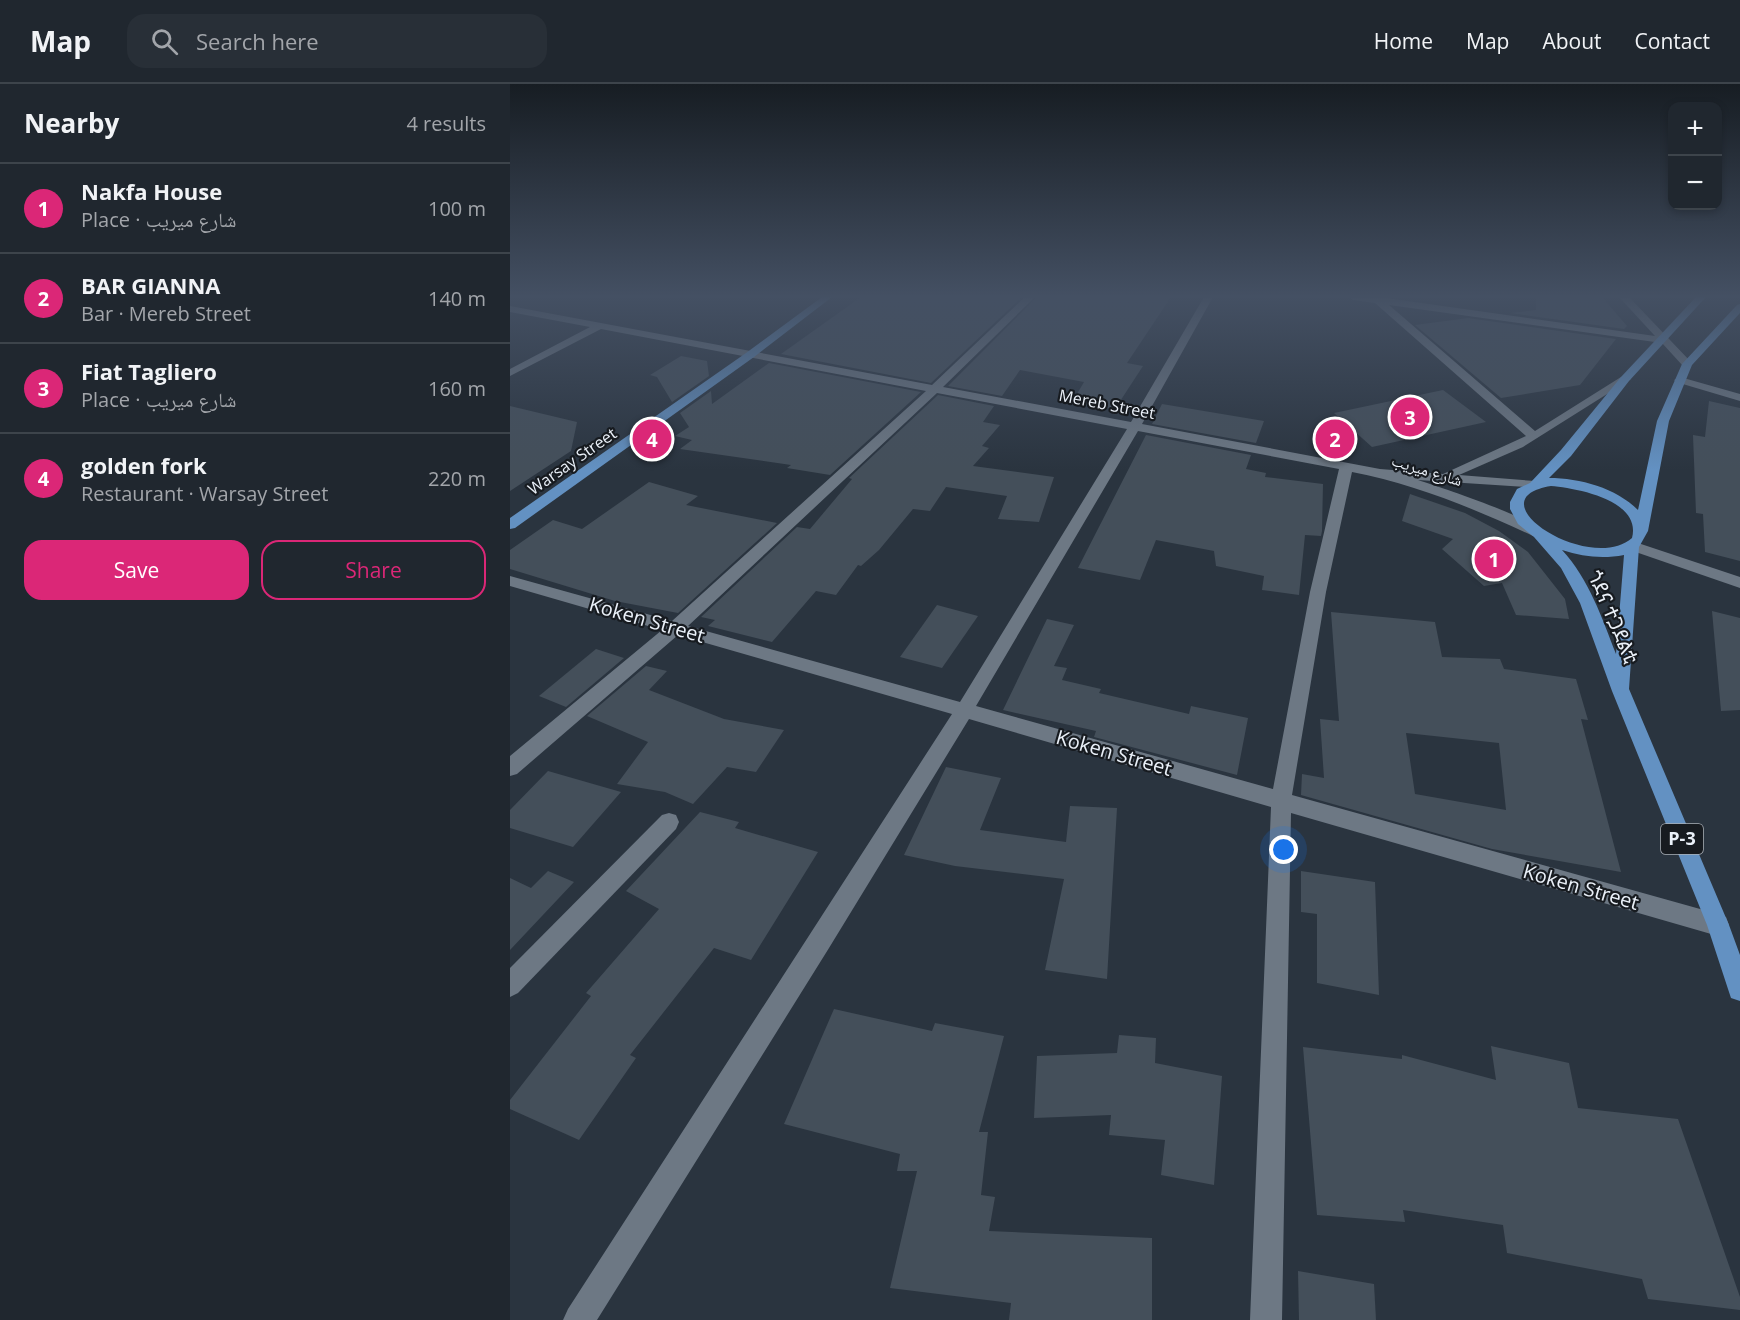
<!DOCTYPE html>
<meta charset="utf-8">
<style>
:root{--surface:#20272f;--page:#282f37;--text:#f1f3f6;--muted:#a2a5aa;--line:#3d444b;--accent:#db2777}
body{margin:0;font-family:"Open Sans","Noto Naskh Arabic","Noto Sans Ethiopic",sans-serif;background:var(--page);color:var(--text)}
.controls{position:absolute;right:18px;top:18px;display:grid;overflow:hidden;border-radius:12px;box-shadow:0 3px 9px #0003}
.controls button{width:54px;height:54px;display:grid;place-items:center;padding:0;border:0;border-bottom:2px solid var(--line);background:var(--surface);color:var(--text);font:30px sans-serif}
.you{position:absolute;left:774px;top:766px;width:21px;height:21px;margin:-15px;border:4px solid #fff;border-radius:50%;background:#1a73e8;box-shadow:0 0 0 9px #1a73e833}
.badge{display:grid;place-items:center;width:39px;height:39px;border-radius:50%;background:var(--accent);color:#fff;font-size:20px;font-weight:700}
.pin{position:absolute;translate:-50% -50%;border:3px solid #fff;box-shadow:0 2px 6px #0006}
.list{margin:0;padding:0;list-style:none}
h2{display:flex;justify-content:space-between;align-items:center;height:78px;margin:0;padding:0 24px;font-size:26px}
h2 small{font-size:20px;font-weight:400;color:var(--muted)}
.list li{display:grid;grid-template-columns:39px 1fr auto;gap:18px;align-items:center;box-sizing:border-box;height:90px;padding:0 24px;border-top:2px solid var(--line)}
.list b{display:block;font-size:22px;white-space:nowrap}
.list p{margin:0;font-size:20px;white-space:nowrap;color:var(--muted)}
.list em{font-size:20px;font-style:normal;color:var(--muted)}
.actions{display:flex;gap:12px;padding:18px 24px}
.actions a{flex:1;padding:14px 0;border:2px solid var(--accent);border-radius:18px;text-align:center;font-size:21px;color:var(--accent)}
.actions .main{background:var(--accent);color:#fff}
.icon{flex:none;width:33px;height:33px;fill:none;stroke:currentColor;stroke-width:2;stroke-linecap:round;stroke-linejoin:round}
.map{position:relative;flex:none;width:1230px;height:1236px;overflow:hidden}
header{display:flex;align-items:center;gap:36px;box-sizing:border-box;height:84px;padding:0 30px;background:var(--surface);border-bottom:2px solid var(--line)}
header strong{font-size:28px}
nav{display:flex;gap:33px;margin-inline-start:auto;font-size:21px}
.search{width:420px;height:54px;background:var(--page);display:flex;align-items:center;gap:15px;box-sizing:border-box;padding:0 21px;border-radius:18px;color:var(--muted);font-size:22px}
main{display:flex}
aside{flex:1;background:var(--surface)}
.map>svg:first-child{display:block}
.building{fill:#444f5a;fill-rule:evenodd}
.lines{fill:none;stroke-linecap:round;stroke-linejoin:round}
.minor{fill:#6d7884;fill-rule:evenodd}
.major{fill:#6391c2;fill-rule:evenodd}
.labels{text-anchor:middle;stroke-width:4.5;stroke-linejoin:round;paint-order:stroke}
.far-street-label{font-size:16px;fill:#eaf0f8;stroke:#171b20}
.shield{fill:#171b20;stroke:#abb0b7;stroke-width:1.5}
.shield-label{font-size:18px;font-weight:bold;fill:#eaf0f8}
.street-label{font-size:20px;fill:#eaf0f8;stroke:#171b20}
</style>
<header>
<strong>Map</strong>
<div class="search"><svg class="icon" aria-label="search" viewBox="0 0 24 24"><circle cx="10" cy="10" r="6"/><path d="M15 15l6 6"/></svg>Search here</div>
<nav><a>Home</a><a>Map</a><a>About</a><a>Contact</a></nav>
</header>
<main>
<aside>
<h2>Nearby<small>4 results</small></h2>
<ul class="list">
<li><span class="badge">1</span><div><b>Nakfa House</b><p>Place · شارع ميريب</p></div><em>100 m</em></li>
<li><span class="badge">2</span><div><b>BAR GIANNA</b><p>Bar · Mereb Street</p></div><em>140 m</em></li>
<li><span class="badge">3</span><div><b>Fiat Tagliero</b><p>Place · شارع ميريب</p></div><em>160 m</em></li>
<li><span class="badge">4</span><div><b>golden fork</b><p>Restaurant · Warsay Street</p></div><em>220 m</em></li>
</ul>
<div class="actions"><a class="main">Save</a><a>Share</a></div>
</aside>
<div class="map">
<svg width="1230" height="1236" viewBox="0 0 1230 1236">
<rect width="100%" height="100%" fill="#2a343f"/>
<g class="building">
<polygon points="351,213 512,213 421,299 271,270"/>
<polygon points="527,213 661,213 617,279 633,282 605,325 561,320 574,298 510,286 492,312 438,302"/>
<polygon points="1026,213 1092,213 1117,242 1114,245 1000,229 1026,226"/>
<polygon points="958,234 1106,255 1070,301 991,314 905,241"/>
<polygon points="171,272 197,277 199,292 162,318 147,293 140,291"/>
<polygon points="259,279 411,308 320,391 277,384 281,381 170,365 182,356 165,352 179,343 170,329 201,307 202,320"/>
<polygon points="933,306 976,338 862,363 824,329"/>
<polygon points="428,311 484,322 473,338 490,341 472,362 479,364 463,382 544,393 529,438 488,435 497,412 436,403 420,427 403,425 369,466 351,482 348,481 326,511 306,507 262,558 198,542 205,536 191,533 287,443 300,445 342,395 339,394"/>
<polygon points="1199,317 1230,324 1230,477 1195,468 1193,430 1186,429 1183,351 1195,353"/>
<polygon points="652,320 754,337 746,359 642,340"/>
<polygon points="0,322 67,338 61,367 0,407"/>
<polygon points="636,351 741,371 736,385 756,389 755,393 813,400 812,447 811,452 795,451 789,511 752,506 754,492 706,482 704,467 646,456 630,496 568,484"/>
<polygon points="139,398 188,412 176,421 267,439 168,529 105,517 0,485 0,466 43,436 72,445"/>
<polygon points="900,410 955,429 989,447 1018,468 1055,515 1059,535 1006,531 992,499 974,502 932,465 943,455 892,437"/>
<polygon points="427,521 468,532 432,584 390,573"/>
<polygon points="1202,527 1230,534 1230,626 1211,627"/>
<path d="M 821,528 L 925,538 L 932,573 L 990,575 L 994,585 L 1066,595 L 1078,636 L 1071,635 L 1111,788 L 982,765 L 791,711 L 792,690 L 814,694 L 810,635 L 829,637 ZM 896,649 L 989,659 L 996,726 L 905,710 Z"/>
<polygon points="537,535 564,541 544,582 557,584 552,596 591,605 589,609 679,630 681,622 738,634 727,691 584,653 586,647 493,626"/>
<polygon points="86,565 114,574 56,623 29,612"/>
<polygon points="136,582 157,587 139,606 214,635 274,646 246,688 217,683 183,720 155,708 107,700 138,658 77,632"/>
<polygon points="436,683 491,694 470,746 556,758 560,722 607,724 597,895 535,886 554,795 445,782 394,771"/>
<polygon points="38,687 111,708 63,763 0,744 0,726"/>
<polygon points="190,728 229,738 225,744 308,768 241,876 204,864 120,971 126,974 69,1056 0,1025 0,1016 81,912 76,909 149,825 116,807"/>
<polygon points="38,787 64,798 0,866 0,794 21,804"/>
<polygon points="791,787 865,798 869,911 807,899 807,830 791,828"/>
<polygon points="324,925 422,947 425,939 494,952 469,1048 478,1048 471,1111 485,1113 479,1147 642,1154 642,1236 499,1236 501,1219 380,1204 407,1087 387,1087 390,1070 274,1040"/>
<polygon points="609,951 646,954 645,979 712,992 704,1101 651,1091 655,1056 599,1051 601,1031 524,1034 527,972 607,969"/>
<polygon points="981,962 1059,979 1068,1024 1168,1035 1230,1213 1230,1226 1138,1215 1132,1195 997,1169 993,1141 893,1126 895,1138 807,1131 793,963 892,975 892,971 986,996"/>
<polygon points="788,1187 864,1200 866,1236 789,1236"/>
</g>
<g class="lines">
<g class="minor">
<path d="M 515,213 L 525,213 L 433,303 L 621,338 L 694,213 L 703,213 L 632,340 L 870,385 L 933,390 L 1016,352 L 865,219 L 843,216 L 839,213 L 869,213 L 1145,252 L 1109,213 L 1119,213 L 1181,278 L 1181,282 L 1173,282 L 1152,259 L 879,221 L 1025,347 L 1111,293 L 1115,292 L 1121,295 L 1013,363 L 949,391 L 1025,397 L 1030,398 L 1032,401 L 1030,404 L 908,396 C 930,403 1023,434 1035,449 L 1033,452 L 1023,452 C 965,425 905,400 842,388 L 816,508 L 782,711 L 1208,830 L 1216,833 L 1219,841 L 1216,849 L 1208,852 L 781,729 L 772,1236 L 740,1236 L 761,723 L 459,635 L 319,864 L 87,1236 L 53,1236 L 58,1225 L 442,630 L 168,551 L 7,690 L 0,692 L 0,672 L 152,546 L 0,502 L 0,492 L 162,537 L 416,307 L 91,245 L 0,292 L 0,285 L 80,243 L 0,228 L 0,222 L 422,301 ZM 427,309 L 617,345 L 450,618 L 178,542 ZM 628,347 L 829,385 L 800,508 L 763,705 L 466,622 Z"/>
<polygon points="1170,293 1230,310 1230,317 1166,298 1164,296"/>
<polygon points="1122,457 1230,493 1230,504 1117,465 1115,462 1117,459"/>
<polygon points="159,729 166,731 169,738 166,745 8,909 0,913 0,884 152,731"/>
</g>
<g class="major">
<polygon points="312,213 322,213 244,273 5,444 0,445 0,434 236,269"/>
<path d="M 1186,213 L 1196,213 L 1119,297 L 1061,372 L 1039,394 C 1070,394 1106,404 1128,426 L 1147,337 L 1172,280 L 1227,221 L 1230,220 L 1230,229 L 1182,281 L 1159,337 L 1138,447 L 1129,463 L 1119,605 L 1219,841 L 1230,871 L 1230,917 L 1221,914 L 1218,905 L 1197,841 L 1102,607 L 1070,519 L 1051,484 L 1024,453 L 1008,440 L 1000,425 L 1000,418 L 1007,405 L 1020,399 L 1051,366 L 1111,293 ZM 1041,402 C 1066,404 1132,416 1122,454 C 1080,491 961,415 1041,402 ZM 1052,466 C 1073,473 1093,475 1114,471 L 1106,570 C 1092,534 1079,495 1052,466 Z"/>
</g>
</g>
<linearGradient id="sky" x2="0" y2="1"><stop stop-color="#171d23"/><stop offset="0.55" stop-color="#445063"/><stop offset="1" stop-color="#445063" stop-opacity="0"/></linearGradient>
<rect width="1230" height="386" fill="url(#sky)"/>
<g class="labels">
<g class="far-street-label">
<text transform="translate(597 320) rotate(11)" y="6">Mereb Street</text>
<text transform="translate(62 377) rotate(-35)" y="6">Warsay Street</text>
<text transform="translate(917 386) rotate(17)" y="6">شارع ميريب</text>
</g>
<rect class="shield" x="1151" y="740" width="42" height="30" rx="4.5"/>
<g class="shield-label">
<text x="1172" y="761">P-3</text>
</g>
<g class="street-label">
<text transform="translate(1103 533) rotate(67)" y="7">ጎደና ተጋደልቲ</text>
<text transform="translate(137 536) rotate(16)" y="7">Koken Street</text>
<text transform="translate(604 669) rotate(16)" y="7">Koken Street</text>
<text transform="translate(1071 803) rotate(16)" y="7">Koken Street</text>
</g>
</g>
</svg>
<div class="controls">
<button>+</button>
<button>−</button>
</div>
<div class="you"></div>
<div class="pin badge" style="left:984px;top:475px">1</div>
<div class="pin badge" style="left:825px;top:355px">2</div>
<div class="pin badge" style="left:900px;top:333px">3</div>
<div class="pin badge" style="left:142px;top:355px">4</div>
</div>
</main>
